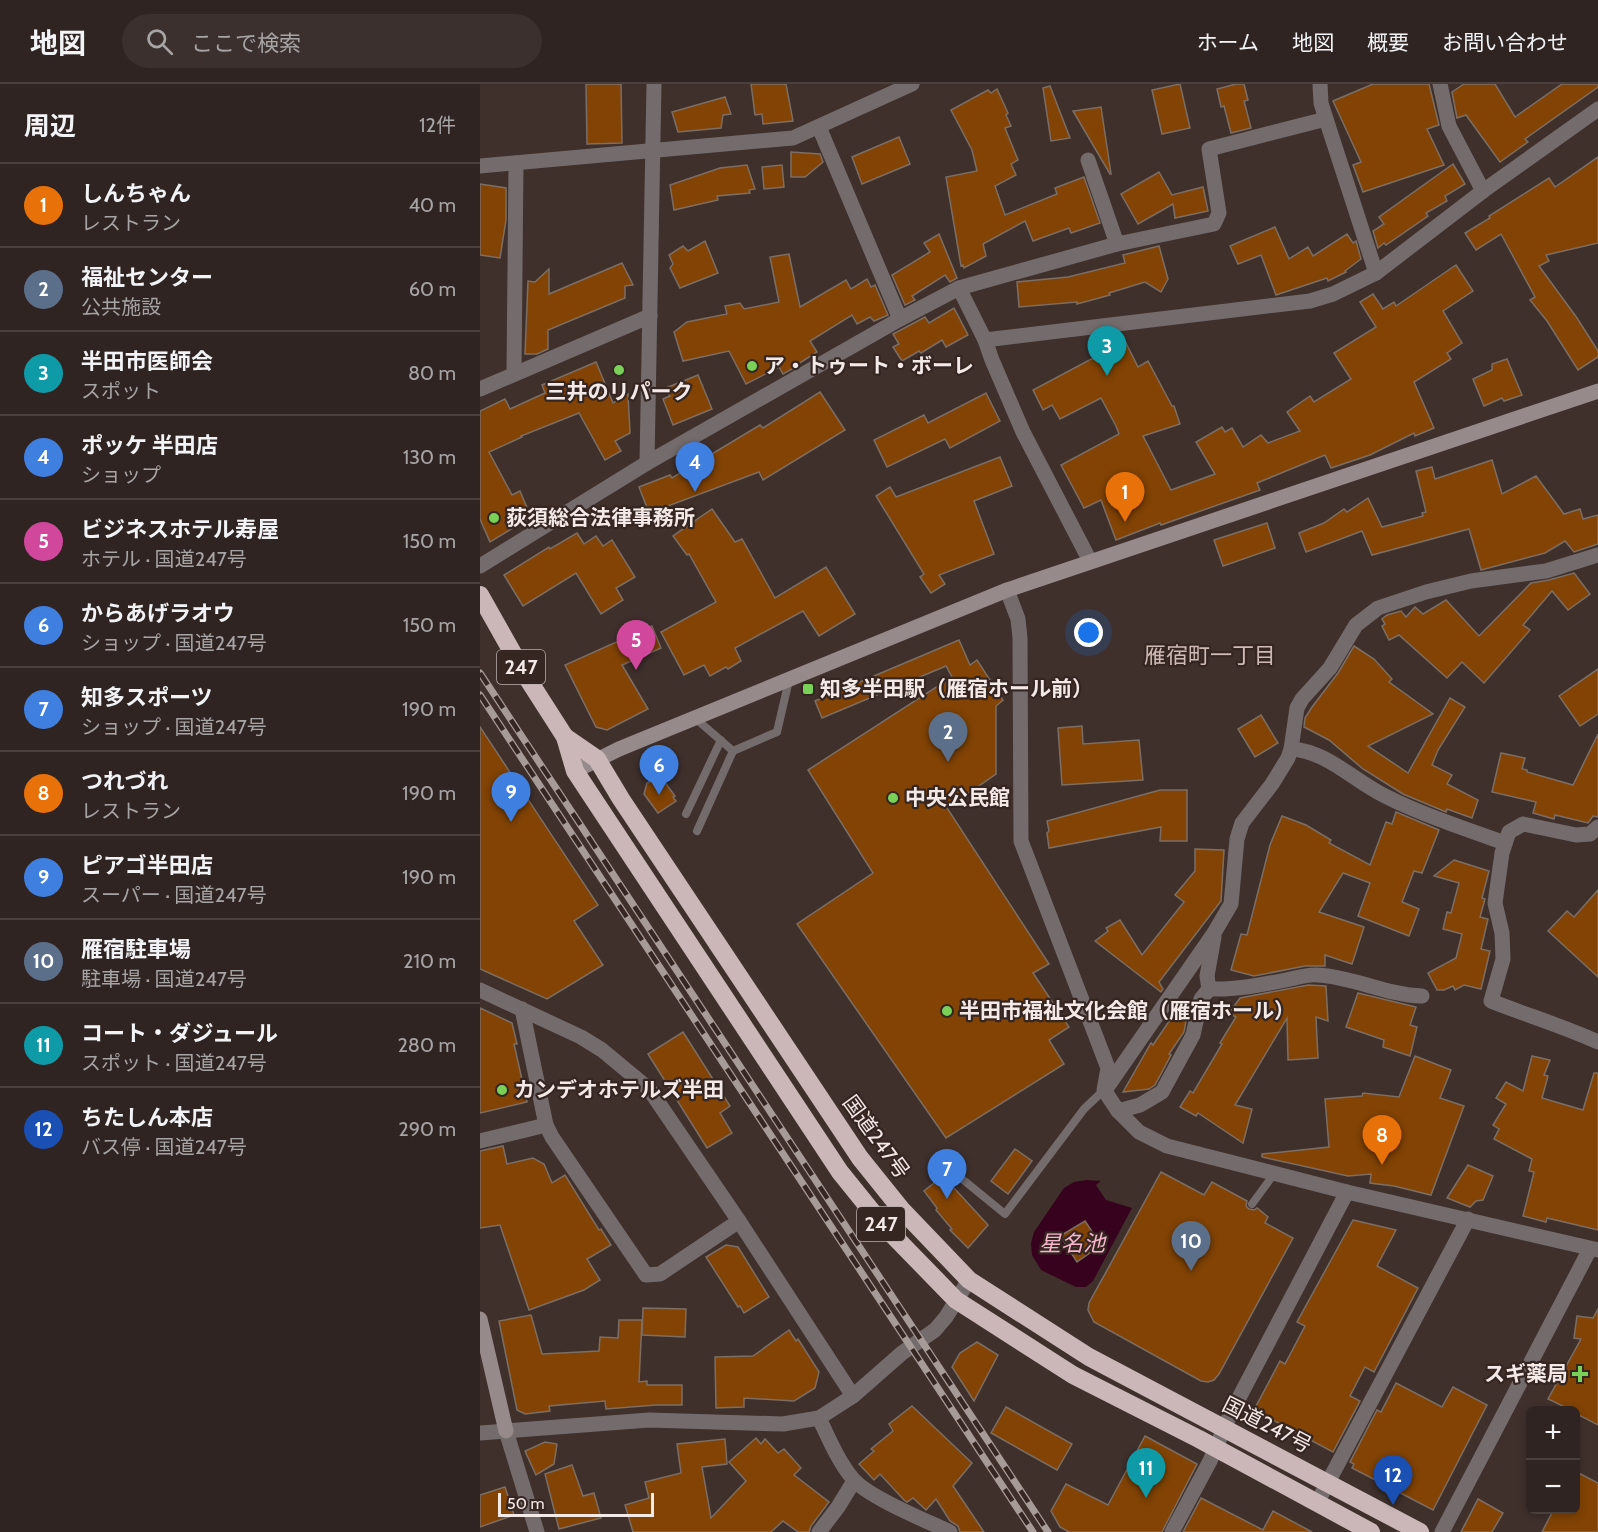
<!DOCTYPE html>
<html lang="ja">
<meta charset="utf-8">
<style>
:root{--surface:#2f2421;--page:#3b302e;--text:#f1f3f6;--muted:#a7a4a5;--line:#4a413f;--accent:#db2777}
body{margin:0;font-family:Cabin,"Noto Sans JP",sans-serif;background:var(--page);color:var(--text)}
.controls{position:absolute;right:18px;bottom:18px;display:grid;overflow:hidden;border-radius:9px;box-shadow:0 3px 9px #0003}
.controls button{width:54px;height:54px;display:grid;place-items:center;padding:0;border:0;border-bottom:2px solid var(--line);background:var(--surface);color:var(--text);font:30px sans-serif}
.scale{position:absolute;left:18px;bottom:15px;width:156px;box-sizing:border-box;padding-left:6px;border:3px solid #f3e9e7;border-top:0;font-size:16px;line-height:21px;white-space:nowrap;color:#f3e9e7;-webkit-text-stroke:4px #352622;paint-order:stroke}
.you{position:absolute;left:609px;top:549px;width:21px;height:21px;margin:-15px;border:4px solid #fff;border-radius:50%;background:#1a73e8;box-shadow:0 0 0 9px #1a73e833}
.badge{display:grid;place-items:center;width:39px;height:39px;border-radius:50%;background:var(--accent);color:#fff;font-size:20px;font-weight:700}
.pin{position:absolute;translate:-50% -50px;filter:drop-shadow(0 2px 3px #0008)}
.pin::after{content:'';position:absolute;top:32px;width:21px;height:18px;background:inherit;clip-path:polygon(0 0,100% 0,50% 100%)}
.list{margin:0;padding:0;list-style:none}
h2{display:flex;justify-content:space-between;align-items:center;height:78px;margin:0;padding:0 24px;font-size:26px}
h2 small{font-size:20px;font-weight:400;color:var(--muted)}
.list li{display:grid;grid-template-columns:39px 1fr auto;gap:18px;align-items:center;box-sizing:border-box;height:84px;padding:0 24px;border-top:2px solid var(--line)}
.list b{display:block;font-size:22px;white-space:nowrap}
.list p{margin:0;font-size:20px;white-space:nowrap;color:var(--muted)}
.list em{font-size:20px;font-style:normal;color:var(--muted)}
.icon{flex:none;width:33px;height:33px;fill:none;stroke:currentColor;stroke-width:2;stroke-linecap:round;stroke-linejoin:round}
.map{position:relative;flex:none;width:1118px;height:1448px;overflow:hidden}
header{display:flex;align-items:center;gap:36px;box-sizing:border-box;height:84px;padding:0 30px;background:var(--surface);border-bottom:2px solid var(--line)}
header strong{font-size:28px}
nav{display:flex;gap:33px;margin-inline-start:auto;font-size:21px}
.search{width:420px;height:54px;background:var(--page);display:flex;align-items:center;gap:15px;box-sizing:border-box;padding:0 21px;border-radius:33px;color:var(--muted);font-size:22px}
main{display:flex}
aside{flex:1;background:var(--surface)}
.map>svg:first-child{display:block}
.water{fill:#36021d}
.building{fill:#824304;stroke:#7c6e64;stroke-width:1.5}
.lines{fill:none;stroke-linecap:round;stroke-linejoin:round}
.lane{stroke:#746c6c;stroke-width:8}
.street{stroke:#746c6c;stroke-width:15}
.secondary{stroke:#978a8b;stroke-width:15}
.highway{stroke:#cbb7b7;stroke-width:18}
.rail-casing{stroke:#a79b98;stroke-width:7}
.rail{stroke:#352622;stroke-width:4.5;stroke-dasharray:14;stroke-linecap:butt}
.poi-dot{fill:#79d157;stroke:#352622;stroke-width:2}
.labels{text-anchor:middle;stroke-width:4.5;stroke-linejoin:round;paint-order:stroke}
.shield{fill:#352622;stroke:#baaeac;stroke-width:1.5}
.shield-label{font-size:20px;font-weight:bold;fill:#f3e9e7}
.poi-label{font-size:21px;font-weight:bold;fill:#f3e9e7;stroke:#352622;text-anchor:start}
.street-label{font-size:21px;fill:#f3e9e7;stroke:#352622}
.neighbourhood-label{font-size:22px;fill:#cebab5;stroke:#352622}
.water-label{font-size:22px;font-style:italic;fill:#f7b5cd;stroke:#352622}
</style>
<header>
<strong>地図</strong>
<div class="search"><svg class="icon" aria-label="search" viewBox="0 0 24 24"><circle cx="10" cy="10" r="6"/><path d="M15 15l6 6"/></svg>ここで検索</div>
<nav><a>ホーム</a><a>地図</a><a>概要</a><a>お問い合わせ</a></nav>
</header>
<main>
<aside>
<h2>周辺<small>12件</small></h2>
<ul class="list">
<li><span class="badge" style="background:#e8710a">1</span><div><b>しんちゃん</b><p>レストラン</p></div><em>40 m</em></li>
<li><span class="badge" style="background:#5c6f8a">2</span><div><b>福祉センター</b><p>公共施設</p></div><em>60 m</em></li>
<li><span class="badge" style="background:#0f9aa8">3</span><div><b>半田市医師会</b><p>スポット</p></div><em>80 m</em></li>
<li><span class="badge" style="background:#3f7fe0">4</span><div><b>ポッケ 半田店</b><p>ショップ</p></div><em>130 m</em></li>
<li><span class="badge" style="background:#d1479c">5</span><div><b>ビジネスホテル寿屋</b><p>ホテル · 国道247号</p></div><em>150 m</em></li>
<li><span class="badge" style="background:#3f7fe0">6</span><div><b>からあげラオウ</b><p>ショップ · 国道247号</p></div><em>150 m</em></li>
<li><span class="badge" style="background:#3f7fe0">7</span><div><b>知多スポーツ</b><p>ショップ · 国道247号</p></div><em>190 m</em></li>
<li><span class="badge" style="background:#e8710a">8</span><div><b>つれづれ</b><p>レストラン</p></div><em>190 m</em></li>
<li><span class="badge" style="background:#3f7fe0">9</span><div><b>ピアゴ半田店</b><p>スーパー · 国道247号</p></div><em>190 m</em></li>
<li><span class="badge" style="background:#5c6f8a">10</span><div><b>雁宿駐車場</b><p>駐車場 · 国道247号</p></div><em>210 m</em></li>
<li><span class="badge" style="background:#0f9aa8">11</span><div><b>コート・ダジュール</b><p>スポット · 国道247号</p></div><em>280 m</em></li>
<li><span class="badge" style="background:#1a4fb4">12</span><div><b>ちたしん本店</b><p>バス停 · 国道247号</p></div><em>290 m</em></li>
</ul>
</aside>
<div class="map">
<svg width="1118" height="1448" viewBox="0 0 1118 1448">
<rect width="100%" height="100%" fill="#3f302c"/>
<polygon class="water" points="607,1096 621,1097 616,1101 626,1116 652,1124 613,1197 606,1203 596,1203 561,1186 552,1171 551,1159 554,1148 584,1104 594,1098"/>
<g class="building">
<polygon points="106,0 141,0 142,59 107,60"/>
<polygon points="271,0 306,0 313,37 283,40 282,30 275,31"/>
<polygon points="700,0 710,44 682,50 672,6"/>
<polygon points="756,0 764,0 768,16 764,17 771,44 751,49 744,22 741,23 737,5"/>
<polygon points="893,0 949,0 959,41 947,45 964,81 883,108 873,81 881,78 853,17"/>
<polygon points="984,0 1015,0 1035,33 1082,0 1118,0 1118,3 1045,55 1048,58 1020,78 986,31 977,34 972,8"/>
<polygon points="570,2 590,54 571,57 563,4"/>
<polygon points="517,5 528,29 526,31 531,42 525,44 538,76 531,80 536,91 515,102 525,131 577,110 575,104 604,93 620,139 591,149 589,144 553,157 545,137 503,160 506,172 484,184 483,181 481,182 466,93 497,87 492,66 471,26 508,6 511,9"/>
<polygon points="245,13 251,30 243,31 241,44 198,48 192,28"/>
<polygon points="621,23 631,90 630,90 593,27"/>
<polygon points="419,53 430,80 382,100 372,73"/>
<polygon points="311,68 340,70 343,78 325,93 311,93"/>
<polygon points="1118,73 1118,159 1066,171 1069,177 1059,182 1097,234 1118,267 1118,273 1098,286 1067,237 1050,216 1055,213 1021,150 996,166 985,149 1010,134 1009,132 1069,94 1075,103"/>
<polygon points="973,80 985,100 965,112 967,117 946,129 948,132 906,161 904,159 898,164 893,147 904,140 899,133"/>
<polygon points="267,81 275,105 269,106 270,109 237,112 238,116 194,126 190,101 240,84"/>
<polygon points="302,81 304,103 284,105 282,83"/>
<polygon points="679,88 692,111 723,103 728,127 695,134 693,120 658,140 641,110"/>
<polygon points="0,100 26,104 26,136 20,174 0,171"/>
<polygon points="795,143 809,175 828,163 833,172 867,150 873,159 876,157 881,175 865,187 866,188 848,197 847,194 796,211 781,171 758,180 750,162"/>
<polygon points="459,150 477,194 470,198 465,191 432,212 435,216 425,221 412,191 450,168 444,159"/>
<polygon points="225,157 238,189 200,204 190,184 193,180 189,171 203,162 208,167"/>
<polygon points="679,162 688,195 681,208 665,198 629,209 630,211 597,220 597,218 539,223 537,198 588,193 645,179 643,171"/>
<polygon points="309,170 320,223 366,196 371,205 387,195 391,203 395,201 408,231 394,237 390,233 377,240 372,231 330,257 337,268 318,280 319,281 303,290 299,283 266,300 249,267 203,277 194,248 207,238 247,230 245,222 260,219 264,225 299,218 290,173"/>
<polygon points="142,179 153,201 145,202 145,214 68,246 68,265 57,270 45,270 48,197 55,198 69,185 69,210"/>
<polygon points="976,181 993,207 963,227 982,259 967,269 971,275 934,298 954,344 935,352 934,349 890,371 851,384 845,371 777,399 780,406 681,441 680,439 636,456 621,416 604,424 581,381 639,350 636,342 621,314 580,335 572,321 563,326 553,306 645,257 658,283 668,277 692,322 694,322 700,340 663,352 691,406 735,390 716,358 742,343 745,348 752,344 763,363 781,351 788,359 820,347 807,328 830,312 834,318 871,295 854,269 896,243 880,218 893,210 903,225 914,218 916,222"/>
<polygon points="474,224 488,251 466,263 462,256 441,269 439,267 422,277 413,263 419,260 413,250 445,233 449,239"/>
<polygon points="1027,275 1042,311 1024,317 1022,314 1004,322 993,295 1012,286 1012,280"/>
<polygon points="116,278 133,319 148,310 150,349 135,357 141,367 125,376 99,329 41,352 42,353 9,368 32,411 40,407 51,433 10,458 0,435 0,327 25,315 30,325 65,309 62,301"/>
<polygon points="218,291 232,325 193,341 183,315 190,312 186,304"/>
<polygon points="340,308 365,346 283,396 279,388 169,429 159,403 190,391 192,394 280,341 283,344"/>
<polygon points="506,309 520,337 470,364 465,355 407,383 394,356 444,331 448,339"/>
<polygon points="520,373 532,402 494,417 514,470 459,491 465,500 451,509 440,493 444,490 396,412 410,403 416,413"/>
<polygon points="1012,376 1022,410 1056,392 1084,430 1100,425 1103,435 1118,431 1118,460 1094,468 1085,457 1065,469 1001,486 989,445 892,471 882,447 826,468 819,449 844,439 864,425 867,428 888,414 902,443 943,432 942,429 946,428 936,387 952,383 955,395"/>
<polygon points="232,425 255,458 262,455 295,514 346,483 375,530 339,552 323,527 255,564 261,577 248,585 246,583 230,592 224,581 204,591 181,548 236,518 209,470 207,471 193,452"/>
<polygon points="787,439 795,464 743,482 734,456"/>
<polygon points="97,449 104,460 116,452 123,462 132,456 155,493 136,504 143,516 121,530 96,489 43,522 24,491 69,463 70,465"/>
<polygon points="1094,489 1110,510 1088,526 1072,507 1043,541 1050,546 1004,599 982,578 967,594 919,551 909,556 902,542 905,540 902,535 907,531 921,527 926,533 935,523 943,530 966,516 999,552 1051,499 1069,496"/>
<polygon points="172,542 181,564 142,581 168,625 127,646 116,643 85,581"/>
<polygon points="479,556 490,581 497,576 523,616 516,622 516,690 467,724 569,880 553,889 589,943 569,956 584,980 466,1054 317,840 393,789 328,686 472,593 466,582 342,634 335,617"/>
<polygon points="874,562 894,575 912,595 909,598 953,630 888,662 928,689 970,614 985,623 958,666 952,681 972,691 967,700 998,716 992,734 967,725 966,728 923,710 883,685 849,656 824,643 825,634 832,623 858,589"/>
<polygon points="1118,585 1118,630 1100,642 1079,612"/>
<polygon points="781,631 798,659 775,673 758,645"/>
<polygon points="602,642 603,660 659,656 663,696 582,701 578,644"/>
<polygon points="0,643 118,821 94,837 123,881 67,915 0,885"/>
<polygon points="1118,650 1118,733 1113,732 1108,739 1075,731 1074,735 1053,729 1056,718 1012,708 1021,669 1045,674 1042,685 1047,686 1047,688 1093,701"/>
<polygon points="181,693 195,712 193,713 196,717 178,729 164,710 167,699"/>
<polygon points="680,706 707,706 707,757 680,757 681,743 569,764 567,749 569,747 567,737"/>
<polygon points="916,728 959,746 942,789 934,787 922,818 939,825 929,852 878,832 890,799 863,789 839,828 884,843 872,880 845,871 845,882 825,882 774,892 751,886 761,850 767,851 790,761 802,732 826,741 851,756 849,759 890,781 906,738 912,740"/>
<polygon points="715,765 744,766 741,817 679,898 683,905 681,908 615,857 628,847 626,844 640,836 662,871 704,818 695,811 715,787"/>
<polygon points="974,776 1009,787 1002,814 1005,815 1000,833 1008,835 1001,865 1010,867 1001,905 984,901 975,906 973,902 964,906 957,906 948,889 976,874 982,850 963,845 967,828 971,829 979,799 954,792"/>
<polygon points="1118,806 1118,893 1068,847 1087,827 1094,833"/>
<polygon points="828,901 846,902 848,937 836,933 838,974 808,976 807,934 755,1021 772,1025 763,1059 718,1029 716,1032 700,1023 710,1007 713,1009 742,960 740,959 756,933 749,929 760,914"/>
<polygon points="878,909 936,923 930,941 937,943 930,972 903,963 904,956 866,943"/>
<polygon points="700,921 708,926 704,948 689,970 691,971 675,1001 669,1005 643,1008 671,959 673,961"/>
<polygon points="0,924 32,939 37,960 34,960 47,1018 0,1029"/>
<polygon points="203,948 250,1022 240,1029 252,1049 227,1064 168,970"/>
<polygon points="935,972 971,986 960,1014 984,1022 951,1111 914,1102 890,1099 891,1090 868,1092 782,1073 782,1070 849,1063 845,1015 882,1012 883,1009 919,1013"/>
<polygon points="1052,972 1070,976 1064,991 1068,992 1062,1014 1103,1026 1114,989 1118,989 1118,1146 1067,1134 1066,1138 1043,1132 1054,1088 1049,1087 1052,1075 1014,1055 1019,1045 1013,1041 1026,1020 1016,1014 1026,998 1043,1007"/>
<polygon points="23,1062 27,1080 53,1074 64,1080 72,1099 85,1091 119,1146 121,1145 131,1161 107,1175 120,1196 104,1206 49,1226 20,1141 0,1144 0,1067"/>
<polygon points="535,1065 552,1077 528,1110 511,1097"/>
<polygon points="988,1081 1013,1092 1003,1116 996,1117 990,1123 967,1114"/>
<polygon points="681,1088 724,1111 732,1098 767,1117 766,1122 769,1125 774,1126 777,1124 788,1133 785,1139 813,1154 739,1290 734,1296 728,1298 721,1297 614,1238 608,1226 609,1219"/>
<polygon points="463,1092 508,1141 488,1164 470,1146 472,1145 456,1126 457,1124 444,1107"/>
<polygon points="873,1136 916,1146 897,1182 938,1204 894,1288 885,1283 870,1312 880,1317 853,1368 774,1326 800,1277 805,1280 825,1242 817,1238"/>
<polygon points="605,1137 621,1161 597,1178 580,1152"/>
<polygon points="246,1161 258,1163 289,1213 264,1229 260,1222 258,1223 226,1173"/>
<polygon points="163,1224 206,1225 205,1253 162,1251"/>
<polygon points="1118,1225 1118,1341 1095,1329 1095,1326 1091,1326 1068,1315 1101,1255 1094,1254 1097,1232 1113,1234"/>
<polygon points="51,1231 62,1270 119,1267 120,1253 138,1254 139,1236 162,1236 159,1298 167,1297 167,1301 202,1301 202,1321 176,1321 126,1325 125,1317 69,1322 70,1327 45,1330 37,1326 19,1237"/>
<polygon points="309,1246 316,1257 318,1255 339,1288 335,1304 314,1317 264,1314 264,1323 236,1324 235,1273 273,1272"/>
<polygon points="497,1258 518,1271 494,1317 472,1283 480,1269"/>
<polygon points="916,1299 962,1323 973,1303 1007,1321 953,1426 872,1384 874,1380 870,1378 897,1326 901,1328"/>
<polygon points="432,1322 492,1379 473,1402 504,1448 480,1448 478,1442 470,1437 456,1415 446,1426 433,1414 427,1418 424,1416 400,1390 394,1396 379,1380 394,1367 391,1365 413,1347 409,1340"/>
<polygon points="526,1323 592,1360 577,1386 511,1349"/>
<polygon points="665,1352 717,1380 682,1448 589,1448 580,1443 571,1427 586,1400 628,1421"/>
<polygon points="276,1354 281,1360 285,1355 298,1369 304,1365 321,1384 314,1391 349,1418 331,1442 329,1448 318,1448 303,1437 291,1448 153,1448 145,1421 169,1414 165,1398 201,1389 197,1360 245,1355 247,1380 222,1383 231,1434 266,1397 249,1378"/>
<polygon points="65,1358 77,1360 74,1380 56,1391 45,1367"/>
<polygon points="92,1381 103,1412 114,1409 121,1434 79,1445 65,1390"/>
<polygon points="1095,1387 1118,1399 1118,1448 1062,1448 1074,1425 1095,1425"/>
<polygon points="25,1403 34,1431 0,1443 0,1411"/>
<polygon points="721,1414 783,1446 793,1427 832,1448 703,1448"/>
<polygon points="998,1415 1023,1429 1012,1448 981,1448"/>
</g>
<g class="lines">
<g class="lane">
<polyline points="215,634 253,667 297,648 309,596"/>
<polyline points="206,730 241,656"/>
<polyline points="217,747 253,667"/>
<polyline points="465,1081 525,1130 604,1025 624,1006"/>
<polyline points="772,1120 794,1090"/>
</g>
<g class="street">
<polyline points="840,0 841,19 846,35 896,189"/>
<polyline points="960,0 969,42 1003,107"/>
<polyline points="339,43 420,235"/>
<polyline points="608,76 637,160"/>
<polyline points="0,82 313,54 432,0"/>
<polyline points="479,204 505,256 512,276 543,348 610,477"/>
<polyline points="505,256 830,217 853,210 896,189 1003,107 1118,25"/>
<polyline points="34,289 36,79"/>
<polyline points="0,305 170,232"/>
<polyline points="167,379 174,0"/>
<polyline points="0,482 167,379 420,235 479,204 637,160 734,140 739,129 729,65 846,35"/>
<polyline points="527,506 538,535 540,554 541,757 628,984 624,1006 638,1027 659,1048 687,1062 867,1108 1118,1166"/>
<path d="M 811,665 C 847,667 874,697 905,712 C 943,731 985,745 1025,759"/>
<path d="M 1118,743 L 1110,750 L 1096,751 L 1043,740 L 1029,748 L 1022,769 L 1015,819 L 1022,849 L 1023,875 L 1011,917 C 1046,931 1083,942 1118,958"/>
<path d="M 729,905 C 755,906 781,901 806,896 C 816,894 828,890 838,891 C 874,893 906,911 942,912"/>
<polyline points="0,906 101,953 122,966 169,1005 259,1137 373,1312"/>
<polyline points="42,925 66,1041 72,1053 166,1191 180,1190 259,1137"/>
<polyline points="628,1002 734,849 751,820 757,755 762,739 792,700 808,674 811,665 817,624 822,615 850,584 876,541 898,524 946,508 991,497 1066,487 1118,471"/>
<polyline points="638,1027 660,1021 682,1008 713,951 721,915 729,905 727,892 734,853"/>
<polyline points="0,1057 66,1041"/>
<path d="M 339,1334 C 349,1355 358,1377 373,1395 C 388,1413 447,1437 470,1448"/>
<polyline points="26,1347 57,1448"/>
<polyline points="0,1349 169,1336 303,1340 339,1334 373,1312 422,1269 455,1246 466,1233 489,1196"/>
<polyline points="837,1419 988,1135"/>
<polyline points="339,1448 358,1423 374,1397"/>
<polyline points="692,1448 730,1377 750,1331 867,1108"/>
<polyline points="962,1448 1110,1165"/>
</g>
<g class="secondary">
<polyline points="95,687 139,665 527,506 1118,307"/>
<polyline points="0,1235 26,1347"/>
</g>
<g class="highway">
<polyline points="0,511 44,589 85,653 95,687 360,1088 402,1140 476,1216 593,1291 719,1355 891,1448"/>
<polyline points="85,653 117,675 141,715 380,1074 421,1125 489,1196 609,1273 940,1448"/>
</g>
<g class="rail-casing">
<g id="rail">
<polyline points="0,589 568,1448"/>
<polyline points="0,611 553,1448"/>
</g>
</g>
<use href="#rail" class="rail"/>
</g>
<g class="poi-dot">
<circle cx="272" cy="282" r="6"/>
<circle cx="139" cy="286" r="6"/>
<circle cx="14" cy="434" r="6"/>
<rect x="322" y="599" width="12" height="12" rx="3"/>
<circle cx="413" cy="714" r="6"/>
<circle cx="467" cy="927" r="6"/>
<circle cx="22" cy="1006" r="6"/>
<path d="M1097 1281h6v6h6v6h-6v6h-6v-6h-6v-6h6z"/>
</g>
<g class="labels">
<g class="shield">
<rect x="17" y="566" width="48" height="34" rx="4.5"/>
<rect x="377" y="1123" width="48" height="34" rx="4.5"/>
</g>
<g class="shield-label">
<text x="41" y="590">247</text>
<text x="401" y="1147">247</text>
</g>
<g class="poi-label">
<text x="284" y="289">ア・トゥート・ボーレ</text>
<text x="139" y="315" text-anchor="middle">三井のリパーク</text>
<text x="26" y="441">荻須総合法律事務所</text>
<text x="340" y="612">知多半田駅（雁宿ホール前）</text>
<text x="425" y="721">中央公民館</text>
<text x="479" y="934">半田市福祉文化会館（雁宿ホール）</text>
<text x="34" y="1013">カンデオホテルズ半田</text>
<text x="1088" y="1297" text-anchor="end">スギ薬局</text>
</g>
<g class="street-label">
<text transform="translate(396 1053) rotate(54)" y="7">国道247号</text>
<text transform="translate(787 1341) rotate(27)" y="7">国道247号</text>
</g>
<g class="neighbourhood-label">
<text x="730" y="579">雁宿町一丁目</text>
</g>
<g class="water-label">
<text x="592" y="1167">星名池</text>
</g>
</g>
</svg>
<div class="controls">
<button>+</button>
<button>−</button>
</div>
<div class="scale">50 m</div>
<div class="you"></div>
<div class="pin badge" style="left:645px;top:438px;background:#e8710a">1</div>
<div class="pin badge" style="left:468px;top:678px;background:#5c6f8a">2</div>
<div class="pin badge" style="left:627px;top:292px;background:#0f9aa8">3</div>
<div class="pin badge" style="left:215px;top:408px;background:#3f7fe0">4</div>
<div class="pin badge" style="left:156px;top:586px;background:#d1479c">5</div>
<div class="pin badge" style="left:179px;top:711px;background:#3f7fe0">6</div>
<div class="pin badge" style="left:467px;top:1115px;background:#3f7fe0">7</div>
<div class="pin badge" style="left:902px;top:1081px;background:#e8710a">8</div>
<div class="pin badge" style="left:31px;top:738px;background:#3f7fe0">9</div>
<div class="pin badge" style="left:711px;top:1187px;background:#5c6f8a">10</div>
<div class="pin badge" style="left:666px;top:1414px;background:#0f9aa8">11</div>
<div class="pin badge" style="left:913px;top:1421px;background:#1a4fb4">12</div>
</div>
</main>
